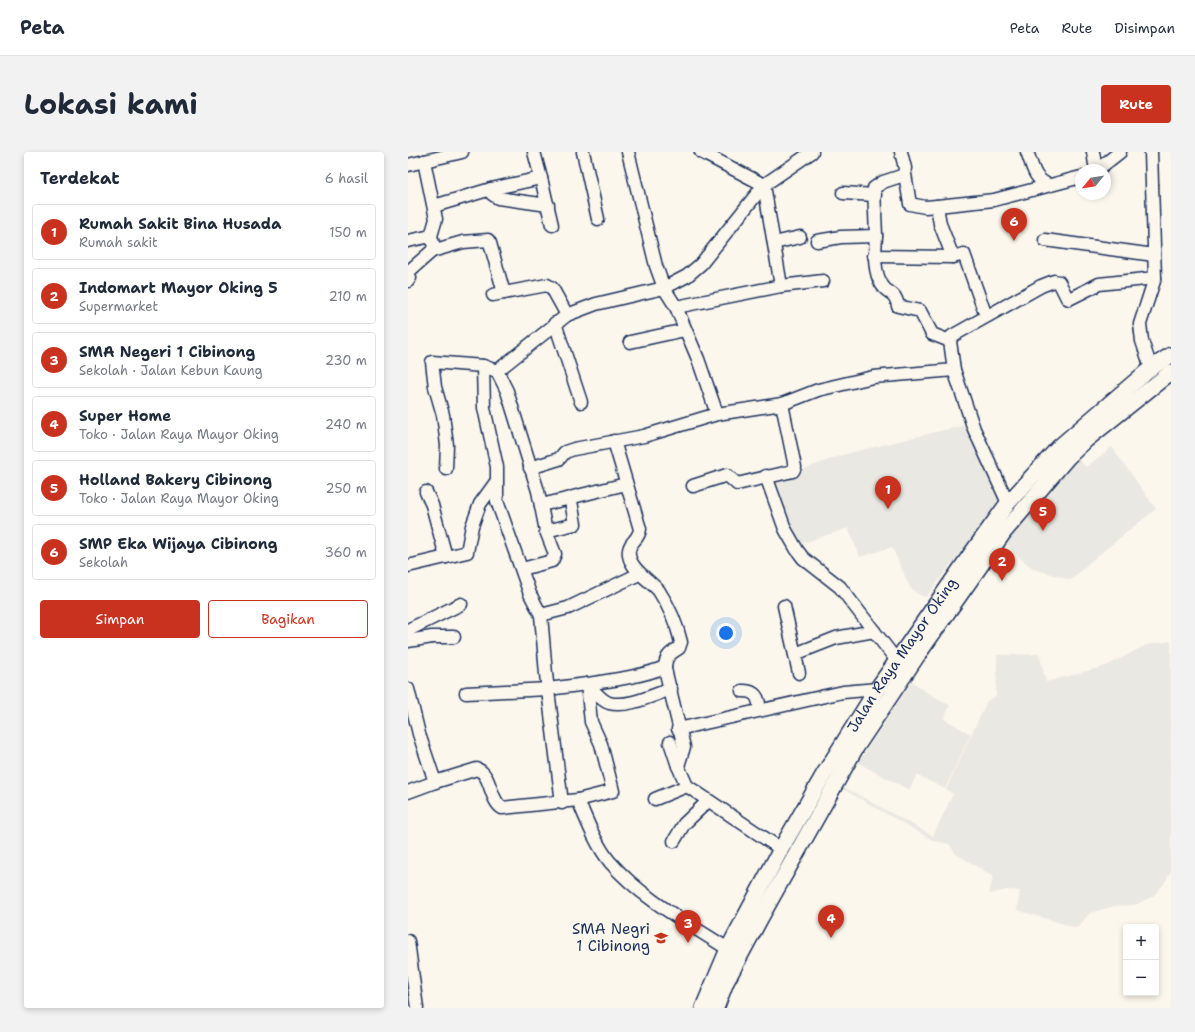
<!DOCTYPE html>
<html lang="id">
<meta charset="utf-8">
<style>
:root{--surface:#fff;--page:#f2f2f3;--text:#1f2937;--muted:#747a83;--line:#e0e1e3;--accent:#c8321e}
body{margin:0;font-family:"Shantell Sans",sans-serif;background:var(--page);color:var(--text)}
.controls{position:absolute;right:12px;bottom:12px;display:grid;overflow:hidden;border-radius:4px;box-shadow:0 2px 6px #0003}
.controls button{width:36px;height:36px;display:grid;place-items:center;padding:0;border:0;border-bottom:1px solid var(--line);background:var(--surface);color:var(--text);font:20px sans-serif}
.compass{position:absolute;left:667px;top:12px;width:36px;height:36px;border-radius:50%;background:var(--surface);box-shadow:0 2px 6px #0003;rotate:240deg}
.you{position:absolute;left:318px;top:481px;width:14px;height:14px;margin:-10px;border:3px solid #fff;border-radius:50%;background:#1a73e8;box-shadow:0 0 0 6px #1a73e833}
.badge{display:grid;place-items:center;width:26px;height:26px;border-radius:50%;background:var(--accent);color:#fff;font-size:13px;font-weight:700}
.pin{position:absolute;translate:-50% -33px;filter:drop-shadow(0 1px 2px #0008)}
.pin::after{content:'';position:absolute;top:21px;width:14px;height:12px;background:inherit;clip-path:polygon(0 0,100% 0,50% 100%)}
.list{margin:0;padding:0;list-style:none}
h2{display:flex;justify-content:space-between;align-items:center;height:52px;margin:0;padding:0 16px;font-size:17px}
h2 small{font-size:13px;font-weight:400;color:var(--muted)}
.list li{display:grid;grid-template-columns:26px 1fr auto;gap:12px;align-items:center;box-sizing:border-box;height:56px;margin:0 8px 8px;padding:0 8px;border:1px solid var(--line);border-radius:4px}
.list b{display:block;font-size:15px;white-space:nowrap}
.list p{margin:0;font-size:13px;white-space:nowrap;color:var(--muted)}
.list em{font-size:13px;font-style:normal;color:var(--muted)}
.actions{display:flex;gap:8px;padding:12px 16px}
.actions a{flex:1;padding:9px 0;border:1px solid var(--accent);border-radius:4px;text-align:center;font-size:14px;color:var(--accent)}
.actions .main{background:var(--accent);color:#fff}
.map{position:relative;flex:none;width:763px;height:856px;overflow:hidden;border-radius:4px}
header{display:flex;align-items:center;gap:24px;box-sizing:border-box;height:56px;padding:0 20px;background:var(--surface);border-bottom:1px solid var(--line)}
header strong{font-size:19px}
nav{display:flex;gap:22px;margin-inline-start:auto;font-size:14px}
.intro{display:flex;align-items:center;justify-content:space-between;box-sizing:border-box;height:96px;padding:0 24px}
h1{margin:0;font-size:28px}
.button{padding:10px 18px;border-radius:4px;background:var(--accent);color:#fff;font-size:14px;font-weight:700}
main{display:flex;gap:24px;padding:0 24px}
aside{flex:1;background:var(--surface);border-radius:4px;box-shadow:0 2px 6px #0003}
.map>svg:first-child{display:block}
.built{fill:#eae8e2}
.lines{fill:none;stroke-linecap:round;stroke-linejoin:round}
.minor-casing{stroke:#1b2f5e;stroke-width:15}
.major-casing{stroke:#1b2f5e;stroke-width:18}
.minor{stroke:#fbf7ec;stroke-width:12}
.major{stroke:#fbf7ec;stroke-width:15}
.labels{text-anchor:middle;stroke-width:3;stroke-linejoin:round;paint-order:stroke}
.street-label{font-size:15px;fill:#1b2f5e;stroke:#fbf7ec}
.poi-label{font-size:15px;fill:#1b2f5e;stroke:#fbf7ec;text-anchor:end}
</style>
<header>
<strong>Peta</strong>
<nav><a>Peta</a><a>Rute</a><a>Disimpan</a></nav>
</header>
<div class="intro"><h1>Lokasi kami</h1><a class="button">Rute</a></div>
<main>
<aside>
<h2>Terdekat<small>6 hasil</small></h2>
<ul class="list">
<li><span class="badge">1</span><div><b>Rumah Sakit Bina Husada</b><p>Rumah sakit</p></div><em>150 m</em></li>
<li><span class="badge">2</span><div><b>Indomart Mayor Oking 5</b><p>Supermarket</p></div><em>210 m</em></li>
<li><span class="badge">3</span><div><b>SMA Negeri 1 Cibinong</b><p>Sekolah · Jalan Kebun Kaung</p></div><em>230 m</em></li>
<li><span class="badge">4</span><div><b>Super Home</b><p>Toko · Jalan Raya Mayor Oking</p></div><em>240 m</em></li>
<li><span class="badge">5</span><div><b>Holland Bakery Cibinong</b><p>Toko · Jalan Raya Mayor Oking</p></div><em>250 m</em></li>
<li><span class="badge">6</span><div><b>SMP Eka Wijaya Cibinong</b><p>Sekolah</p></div><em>360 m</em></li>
</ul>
<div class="actions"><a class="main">Simpan</a><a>Bagikan</a></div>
</aside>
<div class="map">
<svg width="763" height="856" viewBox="0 0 763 856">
<rect width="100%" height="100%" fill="#fbf7ec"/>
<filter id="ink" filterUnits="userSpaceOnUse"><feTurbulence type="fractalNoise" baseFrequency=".025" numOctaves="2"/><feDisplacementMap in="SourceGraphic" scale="8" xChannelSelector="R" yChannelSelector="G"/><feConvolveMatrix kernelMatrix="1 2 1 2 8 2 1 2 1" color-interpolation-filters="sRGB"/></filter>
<g filter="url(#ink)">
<g class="built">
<polygon points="561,272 595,345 518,445 511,443 502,436 484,395 452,405 440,376 392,392 361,330 437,302"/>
<polygon points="704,295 748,357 683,409 663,428 626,417 613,407 598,391 660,314 670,307 678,315"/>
<polygon points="763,489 763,719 756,732 745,744 727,753 707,754 682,761 669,776 609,758 612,739 599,738 581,742 585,724 548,702 541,692 526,689 433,636 434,634 525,684 545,642 538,637 579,549 588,544 589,503 631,502 638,530 698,514 738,493"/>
<polygon points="504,529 515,538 542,553 536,567 563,582 537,637 509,623 501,638 450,611"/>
</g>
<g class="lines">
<g class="minor-casing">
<g id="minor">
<polyline points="175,0 190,67"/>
<polyline points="220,0 248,114 256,136 268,155 290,207 309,262"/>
<polyline points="293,0 356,33 373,134"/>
<path d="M 619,0 C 625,14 625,27 641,33"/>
<polyline points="685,0 688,18"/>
<polyline points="743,0 747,126 732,172 734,189 743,216"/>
<polyline points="0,13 54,0"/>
<polyline points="689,18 712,0"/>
<polyline points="497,22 502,52 517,55 529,54 532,72 545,105"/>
<polyline points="133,26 144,73"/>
<polyline points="83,37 84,42 90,46 140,53"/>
<polyline points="435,41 467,43"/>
<polyline points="26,54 83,37 133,26 126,0"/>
<polyline points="529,54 586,48 673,25"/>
<polyline points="468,84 466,36 475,30 496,23 497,16 493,0"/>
<polyline points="637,88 746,103"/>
<polyline points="0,89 23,84"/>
<path d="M 409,89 L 433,85 L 468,84 C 467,100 465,119 474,133 C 480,143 487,138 490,154 L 512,159 L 524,182 L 542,189"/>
<polyline points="366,91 392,85"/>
<polyline points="24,99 55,90 80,88 82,91 96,141"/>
<polyline points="466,104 545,105 556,102 578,164"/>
<polyline points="0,129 2,126 0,120 24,99 26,95 23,84 28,67 16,9"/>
<polyline points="85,143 139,133 144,136 159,163"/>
<polyline points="268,155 373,134 415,129"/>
<polyline points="147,171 173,250"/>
<polyline points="222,190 277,178"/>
<polyline points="75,214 76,256 89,315 89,349 122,442 133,463 138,522 154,651"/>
<polyline points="546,218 542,189 544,184 633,134 646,129 651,130 659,146 661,147 691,132 747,126"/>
<polyline points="89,219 159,163 188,152 256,136 279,124 293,112 356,33 404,0"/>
<path d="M 206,289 L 232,377 C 231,388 222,389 221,398 C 218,415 243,429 251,439 C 260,453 269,473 273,490 L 271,496 C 261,502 257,505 257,517 L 276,595 L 270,614 L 279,634 L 373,697"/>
<polyline points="122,316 151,307 157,300 166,297 236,284 309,262 374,252 410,238 465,225 546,218 566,277 600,351"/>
<polyline points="38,317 39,293 35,263 27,235 24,210 75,214 89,219 99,239 130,339 138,379 147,402 144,409 114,417"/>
<polyline points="358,324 377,377 389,398 395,406 432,435 489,509"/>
<polyline points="285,334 319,323 329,332 385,319 387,315 374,252"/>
<polyline points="18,340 24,353 38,405"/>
<polyline points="133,353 163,346"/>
<polyline points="138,379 167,372 163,349 165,345 218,332"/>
<polyline points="0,414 59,400 64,374 72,352 88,330"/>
<polyline points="376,454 391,521"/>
<polyline points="133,463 160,456 231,422"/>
<polyline points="0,478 53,452"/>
<polyline points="0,489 24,485 46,485"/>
<polyline points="387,502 428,486 466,479"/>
<path d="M 0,537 L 11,582 L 27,630 L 69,617 C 84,623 81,647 94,656 L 170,648 C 179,669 188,693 202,710 C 234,747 280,771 320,797"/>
<path d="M 334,539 C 347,538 352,546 351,558"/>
<path d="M 58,541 L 140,537 L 179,532 C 186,538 192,548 201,551 C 220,556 245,543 263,537"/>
<polyline points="270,577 435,540 469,537"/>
<polyline points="262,590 270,614"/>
<polyline points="0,640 27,630"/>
<polyline points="247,647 279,634"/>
<path d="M 170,648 L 205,639 L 193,592 L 183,570 L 179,532 C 205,528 232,525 257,515"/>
<polyline points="266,689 276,672 300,649"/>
<polyline points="0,789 9,856"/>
</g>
</g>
<g class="major-casing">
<g id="major">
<path id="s1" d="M 295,856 L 320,797 L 373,697 L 416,622 L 469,537 L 563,402 L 600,351 L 651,295 L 743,216 L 763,203"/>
<polyline points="308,856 318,830 353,765 447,597 511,501 596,380 660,305 678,288 763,220"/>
</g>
</g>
<use href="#minor" class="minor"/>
<use href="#major" class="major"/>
</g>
</g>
<defs>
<g id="school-bare" transform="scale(1.08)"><path d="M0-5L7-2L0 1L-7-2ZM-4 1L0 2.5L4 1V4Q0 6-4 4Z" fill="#c8321e" stroke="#fbf7ec" stroke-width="2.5" paint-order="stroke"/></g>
</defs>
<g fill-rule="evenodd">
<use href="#school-bare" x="253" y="786"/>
</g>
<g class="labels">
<g class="street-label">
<text dy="5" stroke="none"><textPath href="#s1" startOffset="406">Jalan Raya Mayor Oking</textPath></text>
</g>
<g class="poi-label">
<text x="242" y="782">SMA Negri<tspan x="242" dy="17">1 Cibinong</tspan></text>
</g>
</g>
</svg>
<div class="controls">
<button>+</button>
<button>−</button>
</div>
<svg class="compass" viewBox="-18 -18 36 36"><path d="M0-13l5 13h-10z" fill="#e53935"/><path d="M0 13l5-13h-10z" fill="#747a83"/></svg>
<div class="you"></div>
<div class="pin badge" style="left:480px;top:357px">1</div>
<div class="pin badge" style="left:594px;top:429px">2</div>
<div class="pin badge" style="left:280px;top:791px">3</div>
<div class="pin badge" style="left:423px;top:786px">4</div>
<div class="pin badge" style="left:635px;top:379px">5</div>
<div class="pin badge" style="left:606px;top:89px">6</div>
</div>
</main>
